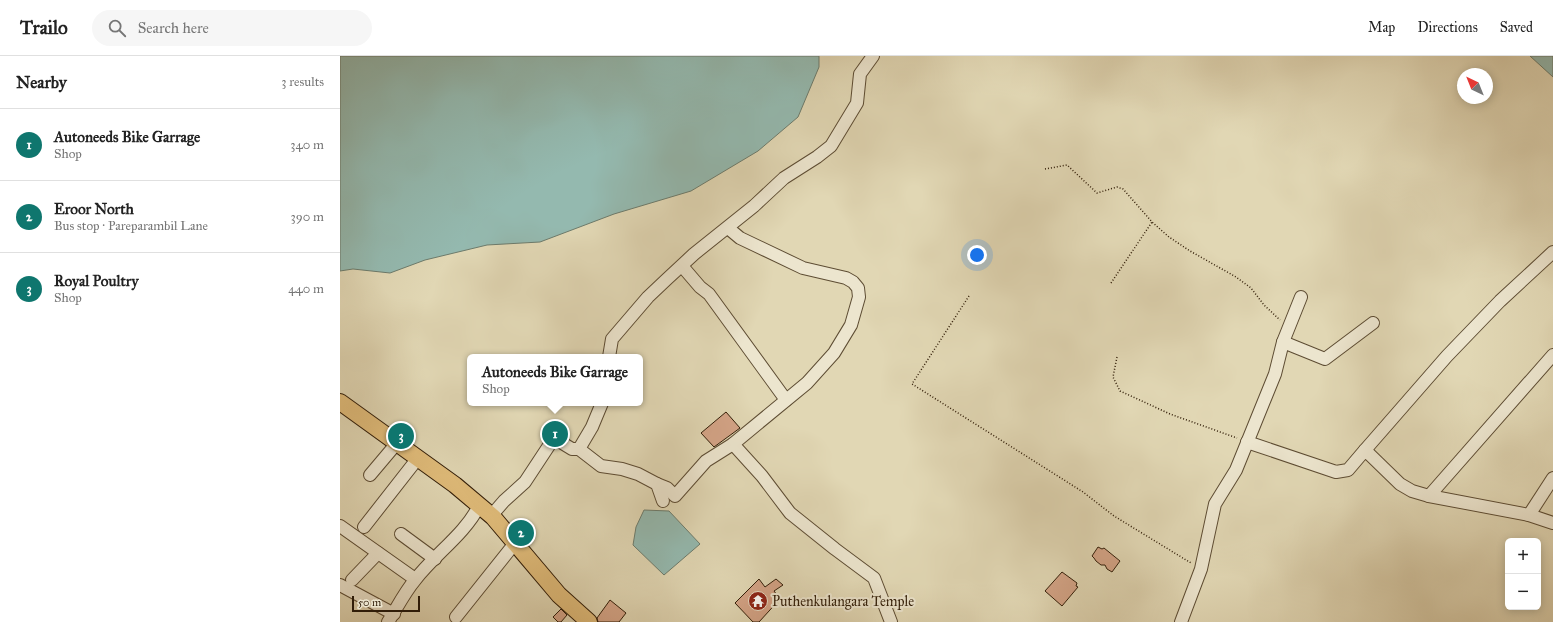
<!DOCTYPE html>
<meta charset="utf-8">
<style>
:root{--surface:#fff;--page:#f6f6f6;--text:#222;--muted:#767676;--line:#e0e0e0;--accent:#0f766e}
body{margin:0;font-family:"IM FELL Great Primer",serif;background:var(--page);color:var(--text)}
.controls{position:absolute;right:12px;bottom:12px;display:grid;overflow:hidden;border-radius:6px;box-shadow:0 2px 10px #0003}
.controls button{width:36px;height:36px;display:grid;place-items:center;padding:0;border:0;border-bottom:1px solid var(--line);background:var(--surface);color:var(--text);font:20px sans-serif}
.compass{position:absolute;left:1117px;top:12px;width:36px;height:36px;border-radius:50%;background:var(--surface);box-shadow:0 2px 10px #0003;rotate:317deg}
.scale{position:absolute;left:12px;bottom:10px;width:68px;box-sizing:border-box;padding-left:4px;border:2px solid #311d08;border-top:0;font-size:11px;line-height:14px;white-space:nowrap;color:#311d08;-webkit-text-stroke:3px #ece5ce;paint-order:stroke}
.you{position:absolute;left:637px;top:199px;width:14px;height:14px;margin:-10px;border:3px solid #fff;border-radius:50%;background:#1a73e8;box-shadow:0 0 0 6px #1a73e833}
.badge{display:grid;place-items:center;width:26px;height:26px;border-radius:50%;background:var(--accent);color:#fff;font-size:13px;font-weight:700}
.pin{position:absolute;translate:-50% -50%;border:2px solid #fff;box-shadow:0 1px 4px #0006}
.popup{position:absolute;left:127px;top:298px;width:176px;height:52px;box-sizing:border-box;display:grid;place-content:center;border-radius:6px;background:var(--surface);filter:drop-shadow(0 1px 3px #0005);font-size:13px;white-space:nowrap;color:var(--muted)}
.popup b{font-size:15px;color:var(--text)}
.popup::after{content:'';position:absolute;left:50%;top:100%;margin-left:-8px;border:8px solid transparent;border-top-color:var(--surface)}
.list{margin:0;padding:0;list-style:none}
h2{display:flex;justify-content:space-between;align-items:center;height:52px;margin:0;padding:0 16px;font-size:17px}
h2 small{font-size:13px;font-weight:400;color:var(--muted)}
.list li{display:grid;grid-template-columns:26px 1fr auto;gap:12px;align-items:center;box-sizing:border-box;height:72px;padding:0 16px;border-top:1px solid var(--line)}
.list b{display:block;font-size:15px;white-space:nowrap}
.list p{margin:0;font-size:13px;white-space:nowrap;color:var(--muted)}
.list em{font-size:13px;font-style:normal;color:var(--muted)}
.icon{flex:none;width:22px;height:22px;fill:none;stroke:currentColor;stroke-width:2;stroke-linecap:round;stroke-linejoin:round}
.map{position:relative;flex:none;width:1213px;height:566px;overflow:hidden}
header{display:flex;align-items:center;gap:24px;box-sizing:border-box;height:56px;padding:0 20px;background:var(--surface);border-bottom:1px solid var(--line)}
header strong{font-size:19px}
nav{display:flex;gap:22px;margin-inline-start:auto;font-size:14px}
.search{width:280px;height:36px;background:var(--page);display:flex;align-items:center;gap:10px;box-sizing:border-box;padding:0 14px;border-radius:22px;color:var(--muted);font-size:15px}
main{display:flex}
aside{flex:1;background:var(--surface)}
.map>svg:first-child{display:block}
.water{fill:#94b9af;stroke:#6c7b6c}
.building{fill:#d4a487;stroke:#311d08}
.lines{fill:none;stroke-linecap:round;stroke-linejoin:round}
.minor-casing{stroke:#5d4c33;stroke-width:14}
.major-casing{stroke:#311d08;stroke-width:18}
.path{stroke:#311d08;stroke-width:1.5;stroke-dasharray:1 2;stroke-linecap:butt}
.minor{stroke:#ece5ce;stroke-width:12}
.major{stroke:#e0bc7a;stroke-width:16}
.labels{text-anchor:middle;stroke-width:4;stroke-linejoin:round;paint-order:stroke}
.poi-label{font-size:14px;fill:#311d08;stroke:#ece5ce;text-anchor:start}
</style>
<header>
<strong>Trailo</strong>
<div class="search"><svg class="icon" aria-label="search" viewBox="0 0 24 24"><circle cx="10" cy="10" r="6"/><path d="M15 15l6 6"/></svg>Search here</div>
<nav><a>Map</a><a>Directions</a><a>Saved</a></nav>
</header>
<main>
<aside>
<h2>Nearby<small>3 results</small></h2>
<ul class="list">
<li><span class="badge">1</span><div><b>Autoneeds Bike Garrage</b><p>Shop</p></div><em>340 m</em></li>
<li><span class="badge">2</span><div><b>Eroor North</b><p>Bus stop · Pareparambil Lane</p></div><em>390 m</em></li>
<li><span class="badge">3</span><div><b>Royal Poultry</b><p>Shop</p></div><em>440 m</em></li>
</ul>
</aside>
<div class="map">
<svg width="1213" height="566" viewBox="0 0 1213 566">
<rect width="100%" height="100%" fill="#e1d7b4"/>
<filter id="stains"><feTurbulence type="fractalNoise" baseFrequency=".005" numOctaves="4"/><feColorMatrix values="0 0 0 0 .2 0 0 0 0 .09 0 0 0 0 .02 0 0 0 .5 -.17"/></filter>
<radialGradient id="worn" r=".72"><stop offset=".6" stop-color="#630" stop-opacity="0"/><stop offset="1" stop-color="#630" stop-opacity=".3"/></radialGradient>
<g class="water">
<polygon points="0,0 479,0 479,11 458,61 418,95 351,135 274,158 200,186 147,189 85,204 50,217 13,213 0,215"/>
<polygon points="1190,0 1213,0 1213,21"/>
<polygon points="304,454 329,455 360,488 324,519 293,489 296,471"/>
</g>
<g class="building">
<polygon points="386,356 400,372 374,391 361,377"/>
<polygon points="758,491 762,493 764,492 780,505 772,516 767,513 765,509 761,509 756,505 754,502 752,500"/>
<polygon points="722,516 737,527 736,530 738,531 722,550 705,535"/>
<polygon points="419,523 425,531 436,523 443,529 434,535 440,543 419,566 413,566 395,547"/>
<polygon points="270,544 286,557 279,566 258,566 257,562"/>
<polygon points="221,553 227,559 221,566 218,566 213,561"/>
</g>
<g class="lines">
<g class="minor-casing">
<g id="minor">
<polyline points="388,172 400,182 463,212 506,222 513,226 518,232 519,241 511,269 494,297 467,327 393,388 422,420 450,457 495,493 534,522 551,566"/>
<polyline points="342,210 360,231 369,238 446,344"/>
<polyline points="943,286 985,303 1033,267"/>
<polyline points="269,301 272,283 308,241 327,223 354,198 414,150 444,122 477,101 491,90 517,47 520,18 533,0"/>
<polyline points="907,386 996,416 1008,414 1025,394 1060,428 1072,435 1089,440 1213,299"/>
<polyline points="239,393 261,410 282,413 298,418 317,428 323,445"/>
<polyline points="1025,394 1107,300 1160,245 1213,196"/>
<polyline points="30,419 57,387"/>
<polyline points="317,428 327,432 335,440 366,405 393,388"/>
<polyline points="1089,440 1189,459 1213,467"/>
<polyline points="1189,459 1213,422"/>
<polyline points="151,460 164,445 185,426 214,382 232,393 239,393 252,371 262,347"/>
<polyline points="0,470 75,523"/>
<polyline points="24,471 78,402"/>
<polyline points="61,478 95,503"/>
<polyline points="12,524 38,497"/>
<polyline points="0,529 54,558"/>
<polyline points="116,561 175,487"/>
<path d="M 48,566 C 57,552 64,537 75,524 C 95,498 124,479 139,450"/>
<polyline points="841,566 861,513 875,448 896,414 935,318 943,286 961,241"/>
</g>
</g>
<g class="major-casing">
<polyline id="major" points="0,346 115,429 153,461 219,539 249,566"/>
</g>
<g class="path">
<polyline points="705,113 727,109 757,137 777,131 783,133 812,166 829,181 850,195 896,221 911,232 924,249 940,264"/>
<polyline points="771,227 812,166"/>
<polyline points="629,240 572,328 743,436 774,460 851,507"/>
<polyline points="777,301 773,321 780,335 830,358 897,382"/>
</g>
<use href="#minor" class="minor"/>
<use href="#major" class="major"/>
</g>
<defs>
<g id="temple-disc" transform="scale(1)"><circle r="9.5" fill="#8f2418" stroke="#ece5ce"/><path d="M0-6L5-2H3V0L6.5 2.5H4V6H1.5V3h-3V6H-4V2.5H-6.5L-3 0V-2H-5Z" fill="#fff"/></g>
</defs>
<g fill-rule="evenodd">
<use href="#temple-disc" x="418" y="545"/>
</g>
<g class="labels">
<g class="poi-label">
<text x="432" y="550">Puthenkulangara Temple</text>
</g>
</g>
<rect width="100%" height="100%" filter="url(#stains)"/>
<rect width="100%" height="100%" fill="url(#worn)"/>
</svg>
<div class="controls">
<button>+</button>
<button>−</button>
</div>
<svg class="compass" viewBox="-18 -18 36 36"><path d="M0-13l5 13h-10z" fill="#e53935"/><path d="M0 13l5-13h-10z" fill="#767676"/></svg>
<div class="scale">50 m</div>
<div class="you"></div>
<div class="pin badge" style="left:215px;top:378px">1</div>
<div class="popup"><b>Autoneeds Bike Garrage</b>Shop</div>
<div class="pin badge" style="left:181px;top:477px">2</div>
<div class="pin badge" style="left:61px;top:380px">3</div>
</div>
</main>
